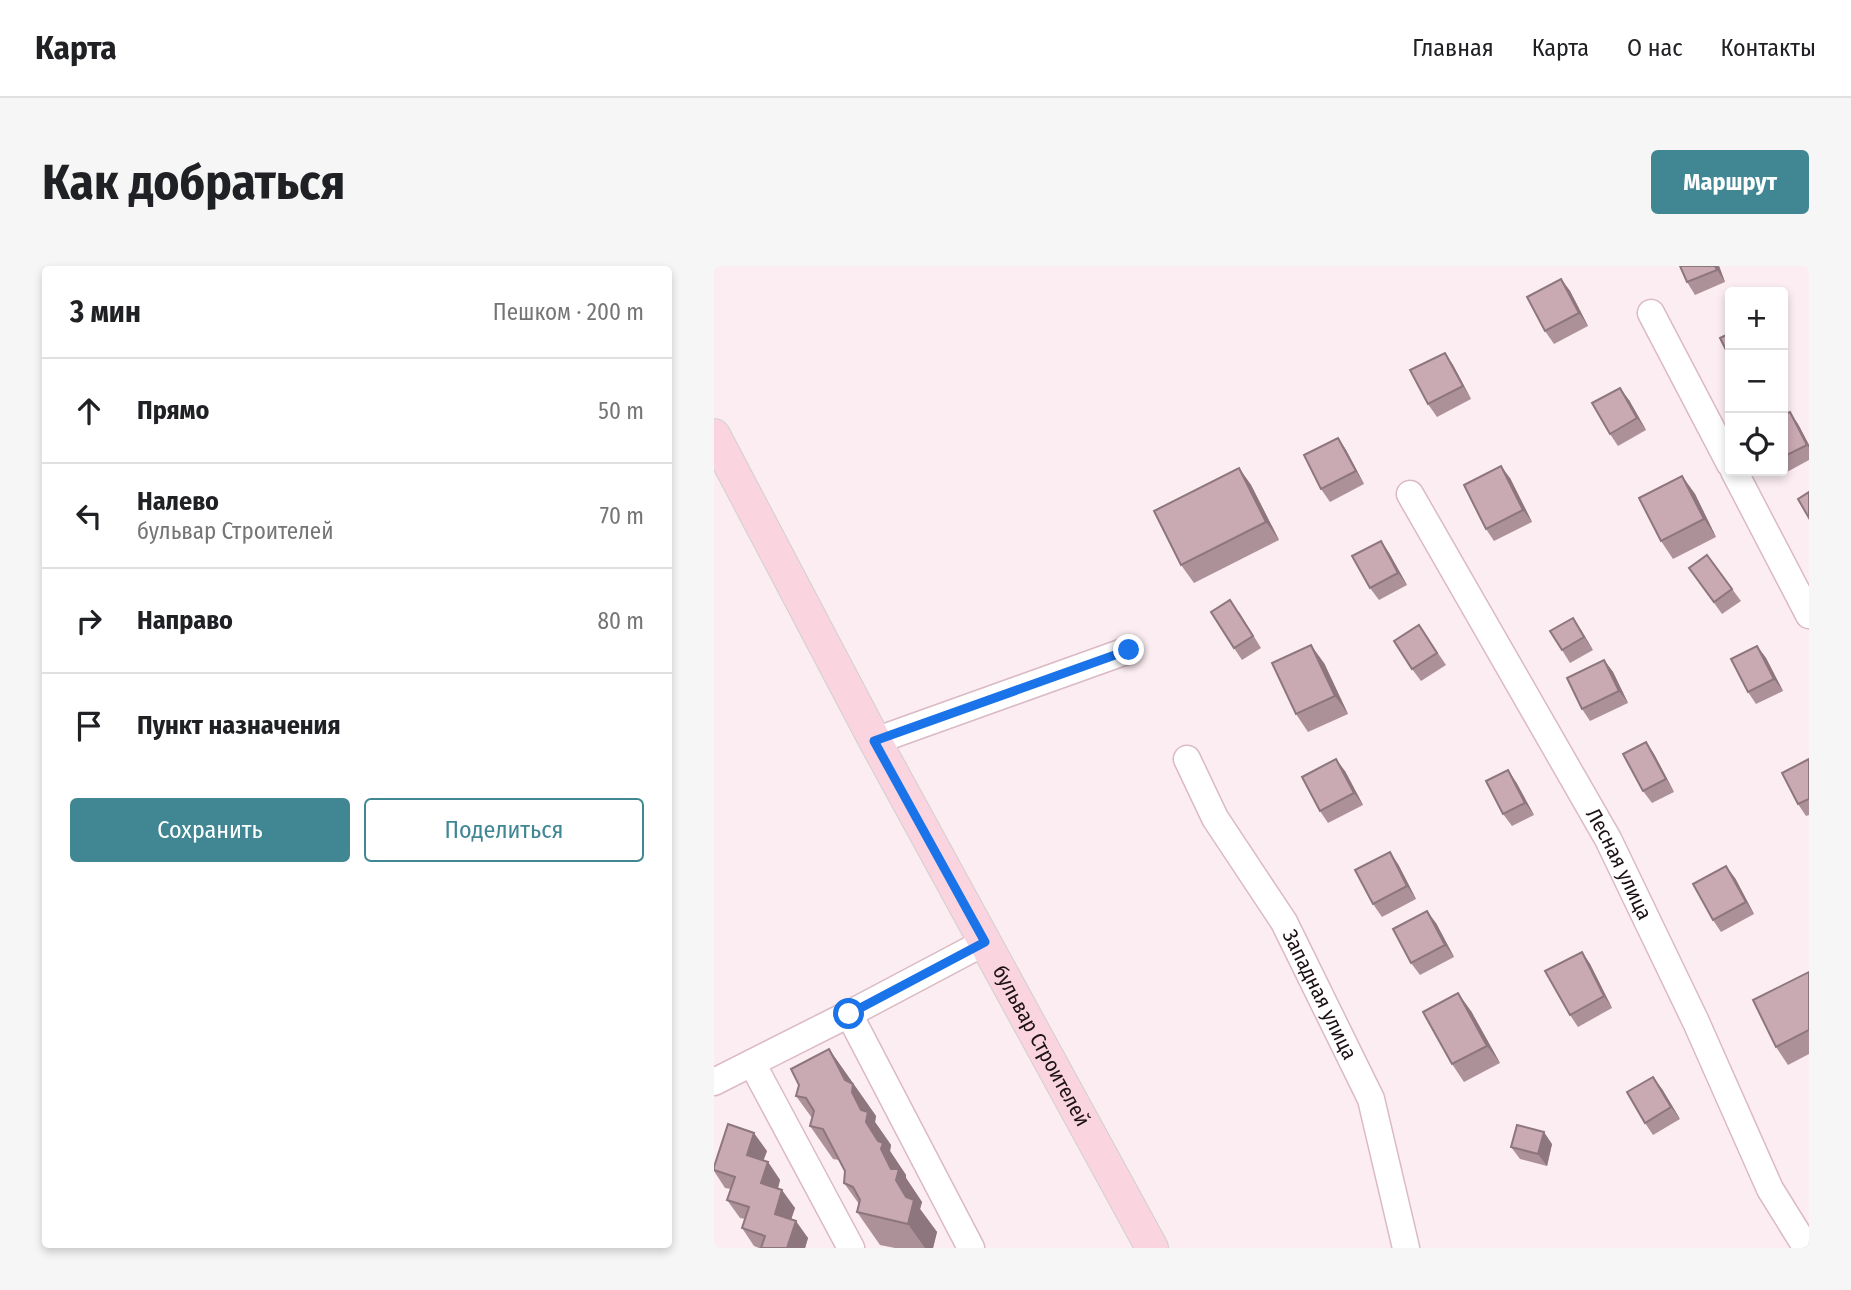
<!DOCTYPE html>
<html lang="ru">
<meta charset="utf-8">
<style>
:root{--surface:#fff;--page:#f6f6f6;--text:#202124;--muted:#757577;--line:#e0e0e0;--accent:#418793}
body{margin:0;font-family:"Fira Sans Condensed",sans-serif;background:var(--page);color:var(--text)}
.controls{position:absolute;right:21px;top:21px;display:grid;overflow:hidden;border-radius:7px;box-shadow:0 4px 10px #0003}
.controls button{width:63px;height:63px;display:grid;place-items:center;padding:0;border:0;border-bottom:2px solid var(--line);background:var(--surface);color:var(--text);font:35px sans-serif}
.stop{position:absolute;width:21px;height:21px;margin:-16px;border:5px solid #1a73e8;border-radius:50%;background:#fff}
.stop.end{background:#1a73e8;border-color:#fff;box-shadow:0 2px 7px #0008}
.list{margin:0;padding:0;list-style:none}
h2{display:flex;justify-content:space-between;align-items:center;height:91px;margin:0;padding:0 28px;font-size:30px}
h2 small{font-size:23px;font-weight:400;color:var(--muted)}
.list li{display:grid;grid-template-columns:46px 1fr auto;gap:21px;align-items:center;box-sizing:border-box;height:105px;padding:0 28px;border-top:2px solid var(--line)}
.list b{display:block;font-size:26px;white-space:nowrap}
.list p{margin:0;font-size:23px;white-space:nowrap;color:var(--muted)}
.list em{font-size:23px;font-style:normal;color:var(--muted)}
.actions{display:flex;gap:14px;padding:21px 28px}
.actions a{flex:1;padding:16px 0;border:2px solid var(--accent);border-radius:7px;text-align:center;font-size:24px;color:var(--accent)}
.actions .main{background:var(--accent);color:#fff}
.icon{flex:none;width:38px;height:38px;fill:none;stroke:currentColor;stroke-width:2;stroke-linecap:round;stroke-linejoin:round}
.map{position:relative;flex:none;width:1095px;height:982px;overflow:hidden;border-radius:7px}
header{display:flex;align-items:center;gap:42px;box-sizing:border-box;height:98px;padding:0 35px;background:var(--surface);border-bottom:2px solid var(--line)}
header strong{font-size:33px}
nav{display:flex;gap:38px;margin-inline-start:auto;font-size:24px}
.intro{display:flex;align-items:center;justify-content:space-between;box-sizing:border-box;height:168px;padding:0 42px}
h1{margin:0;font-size:49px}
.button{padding:18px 32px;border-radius:7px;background:var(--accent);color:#fff;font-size:24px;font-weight:700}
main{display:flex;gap:42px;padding:0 42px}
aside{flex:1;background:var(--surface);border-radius:7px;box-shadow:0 4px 10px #0003}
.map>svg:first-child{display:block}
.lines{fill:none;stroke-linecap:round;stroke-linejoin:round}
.minor-casing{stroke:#dbbac3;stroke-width:29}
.major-casing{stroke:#d2cfd0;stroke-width:34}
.minor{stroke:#fff;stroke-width:26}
.major{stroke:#fad4df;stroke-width:32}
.wall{fill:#ad9199}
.shaded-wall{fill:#8d767d}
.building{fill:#c9a9b2;stroke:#8d767d;stroke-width:2}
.route{stroke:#1a73e8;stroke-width:9}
.labels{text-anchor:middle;stroke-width:5;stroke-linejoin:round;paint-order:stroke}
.street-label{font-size:21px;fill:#1c1114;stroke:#fff}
</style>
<header>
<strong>Карта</strong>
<nav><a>Главная</a><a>Карта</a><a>О нас</a><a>Контакты</a></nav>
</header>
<div class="intro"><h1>Как добраться</h1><a class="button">Маршрут</a></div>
<main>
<aside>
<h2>3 мин<small>Пешком · 200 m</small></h2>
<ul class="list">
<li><svg class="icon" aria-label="ahead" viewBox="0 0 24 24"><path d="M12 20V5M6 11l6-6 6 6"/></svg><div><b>Прямо</b></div><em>50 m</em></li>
<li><svg class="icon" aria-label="left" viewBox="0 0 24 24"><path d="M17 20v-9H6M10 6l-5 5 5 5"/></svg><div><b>Налево</b><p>бульвар Строителей</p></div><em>70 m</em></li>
<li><svg class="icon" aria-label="right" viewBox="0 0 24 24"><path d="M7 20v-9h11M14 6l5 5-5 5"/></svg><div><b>Направо</b></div><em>80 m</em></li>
<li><svg class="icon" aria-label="arrive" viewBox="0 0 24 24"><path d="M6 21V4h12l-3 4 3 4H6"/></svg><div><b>Пункт назначения</b></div></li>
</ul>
<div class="actions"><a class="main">Сохранить</a><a>Поделиться</a></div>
</aside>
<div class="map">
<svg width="1095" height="982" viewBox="0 0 1095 982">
<rect width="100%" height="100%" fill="#fbedf1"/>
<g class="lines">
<g class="minor-casing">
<g id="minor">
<polyline points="937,47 1016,198"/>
<polyline points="1020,205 1095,349"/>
<path id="s1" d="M 696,228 L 894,573 L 982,756 L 1056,923 L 1092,981"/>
<polyline points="161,475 415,384"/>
<path id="s2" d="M 473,493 L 501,552 L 570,656 L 657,833 L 692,982"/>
<polyline points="38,797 137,982"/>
<polyline points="0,816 135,748"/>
<polyline points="257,982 135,748 271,676"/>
</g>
</g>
<g class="major-casing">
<g id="major">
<path id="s3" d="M 0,169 L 161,475 L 438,982"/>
</g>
</g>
<use href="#minor" class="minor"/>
<use href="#major" class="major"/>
</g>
<g class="wall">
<polygon points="1005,0 1011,16 981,29 973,16"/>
<polygon points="847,13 856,25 874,60 840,78 831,65"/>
<polygon points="731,87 739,99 757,133 723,151 714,138"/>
<polygon points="915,134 932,164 904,180 896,168"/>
<polygon points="1069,149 1084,158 1095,179 1095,194 1073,206 1069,200"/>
<polygon points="624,172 632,184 650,218 616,236 607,223"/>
<polygon points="525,202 537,219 565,274 480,317 467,299"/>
<polygon points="968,210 981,228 1002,271 959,293 947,275"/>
<polygon points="796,212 818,256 780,275 772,263"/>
<polygon points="667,275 675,287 693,319 665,334 656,322"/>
<polygon points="993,289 1027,335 1008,348 975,302"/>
<polygon points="525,346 547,382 528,394 520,382"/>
<polygon points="705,359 732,399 707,415 698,403"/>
<polygon points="867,364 879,384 856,397 848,384"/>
<polygon points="1043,380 1052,392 1069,425 1042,438 1034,426"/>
<polygon points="890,394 899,406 914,437 876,455 868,443"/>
<polygon points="610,397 634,448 594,466 582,448"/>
<polygon points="932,476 940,488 960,526 938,537 929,525"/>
<polygon points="1095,493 1095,549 1092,550 1084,538"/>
<polygon points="631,505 649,539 614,557 606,545"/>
<polygon points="802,516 820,549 798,560 789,548"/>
<polygon points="684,598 702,633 668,651 659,638"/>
<polygon points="1021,612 1040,648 1007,666 999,654"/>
<polygon points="722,657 740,691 706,709 697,697"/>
<polygon points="868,686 876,698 898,742 864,761 856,749"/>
<polygon points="1095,706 1095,788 1074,799 1062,781"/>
<polygon points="757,745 786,797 750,816 738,798"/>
<polygon points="115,783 162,850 161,856 177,879 176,885 192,909 192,912 208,936 206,943 223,966 219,982 181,982 166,979 143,946 145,938 130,917 131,905 125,894 119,893 96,860 98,852 82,830"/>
<polygon points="948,823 966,853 939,869 931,857"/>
<polygon points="838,878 833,900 806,893 797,881"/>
<polygon points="53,885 49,894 54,896 66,914 64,923 81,942 77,953 94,972 91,982 45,982 40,980 28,962 31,953 26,952 13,934 17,923 11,922 0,905 0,901"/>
</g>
<g class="shaded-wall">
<polygon points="1001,0 1005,0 1011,16 1003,4"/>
<polygon points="847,13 856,25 874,60 865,47"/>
<polygon points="731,87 739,99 757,133 749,120"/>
<polygon points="906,122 915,134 932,164 923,152"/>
<polygon points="1076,146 1084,158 1095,179 1095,182"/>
<polygon points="624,172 632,184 650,218 642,205"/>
<polygon points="787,200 796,212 818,256 809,244"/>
<polygon points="525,202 537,219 565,274 552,256"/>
<polygon points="968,210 981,228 1002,271 990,253"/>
<polygon points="667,275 675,287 693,319 684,307"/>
<polygon points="859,352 867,364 879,384 870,371"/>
<polygon points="597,379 610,397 634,448 621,430"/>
<polygon points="1043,380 1052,392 1069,425 1060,413"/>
<polygon points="890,394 899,406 914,437 905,425"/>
<polygon points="932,476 940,488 960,526 952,513"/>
<polygon points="622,493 631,505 649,539 640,527"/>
<polygon points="794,504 802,516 820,549 811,537"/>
<polygon points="676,586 684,598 702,633 693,620"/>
<polygon points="1012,600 1021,612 1040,648 1032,636"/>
<polygon points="713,645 722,657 740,691 731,679"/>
<polygon points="868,686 876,698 898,742 890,730"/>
<polygon points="744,727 757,745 786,797 773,780"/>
<polygon points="115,783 162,850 161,856 177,879 176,885 192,909 192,912 208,936 206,943 223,966 219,982 211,982 194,958 192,931"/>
<polygon points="939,811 948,823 966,853 957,841"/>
<polygon points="830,866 838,878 833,900 824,888"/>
<polygon points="40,867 53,885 45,907 33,889"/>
<polygon points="54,896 66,914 60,935 47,917"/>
<polygon points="68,924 81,942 73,966 61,948"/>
<polygon points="82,955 94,972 91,982 73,982"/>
</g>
<g class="building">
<polygon points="966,0 1001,0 1003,4 973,16"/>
<polygon points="847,13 865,47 831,65 813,31"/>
<polygon points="1016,67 1016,87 1014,88 1006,72"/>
<polygon points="731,87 749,120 714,138 696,104"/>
<polygon points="906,122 923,152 896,168 878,137"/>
<polygon points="1076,146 1093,179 1069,191 1069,149"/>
<polygon points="624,172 642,205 607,223 590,189"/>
<polygon points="787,200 809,244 772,263 750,219"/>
<polygon points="525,202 552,256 467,299 440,245"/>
<polygon points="968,210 990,253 947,275 925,232"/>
<polygon points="1095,226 1095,252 1084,233"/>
<polygon points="667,275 684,307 656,322 638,290"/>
<polygon points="993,289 1018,323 1000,336 975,302"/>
<polygon points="516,334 539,370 520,382 497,346"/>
<polygon points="859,352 870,371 848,384 836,365"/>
<polygon points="705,359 723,387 698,403 680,375"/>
<polygon points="597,379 621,430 582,448 558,397"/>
<polygon points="1043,380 1060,413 1034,426 1017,393"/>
<polygon points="890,394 905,425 868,443 853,412"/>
<polygon points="932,476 952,513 929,525 909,488"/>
<polygon points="622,493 640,527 606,545 588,511"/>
<polygon points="1095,493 1095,533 1084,538 1068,507"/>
<polygon points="794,504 811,537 789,548 772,515"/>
<polygon points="676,586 693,620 659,638 641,604"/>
<polygon points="1012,600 1032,636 999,654 979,618"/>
<polygon points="713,645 731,679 697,697 679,663"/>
<polygon points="868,686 890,730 856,749 831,705"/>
<polygon points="1095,706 1095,764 1062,781 1039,734"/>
<polygon points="744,727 773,780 738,798 709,746"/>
<polygon points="115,783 131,814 139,818 138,826 147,844 154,846 152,856 164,875 169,877 167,883 177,903 185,903 182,914 192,931 200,934 194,958 143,946 146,934 139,921 130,917 131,905 109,863 96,860 100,845 92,832 82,830 85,819 77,803"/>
<polygon points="939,811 957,841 931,857 913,826"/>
<polygon points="14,858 40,867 33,889 54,896 47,917 68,924 61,948 82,955 73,982 47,982 51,970 28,962 35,941 13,934 21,911 0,904 0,901"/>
<polygon points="803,859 830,866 824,888 797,881"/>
</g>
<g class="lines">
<polyline class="route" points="135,748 271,676 160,475 415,384"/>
</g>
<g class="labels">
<g class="street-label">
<text dy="7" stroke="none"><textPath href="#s1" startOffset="425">Лесная улица</textPath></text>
<text dy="7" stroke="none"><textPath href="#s2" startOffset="271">Западная улица</textPath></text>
<text dy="7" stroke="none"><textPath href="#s3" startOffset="693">бульвар Строителей</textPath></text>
</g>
</g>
</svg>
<div class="controls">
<button>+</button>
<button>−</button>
<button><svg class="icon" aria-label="locate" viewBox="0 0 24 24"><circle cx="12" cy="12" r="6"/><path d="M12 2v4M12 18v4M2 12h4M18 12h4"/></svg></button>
</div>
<div class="stop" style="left:135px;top:748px"></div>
<div class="stop end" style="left:415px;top:384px"></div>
</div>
</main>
